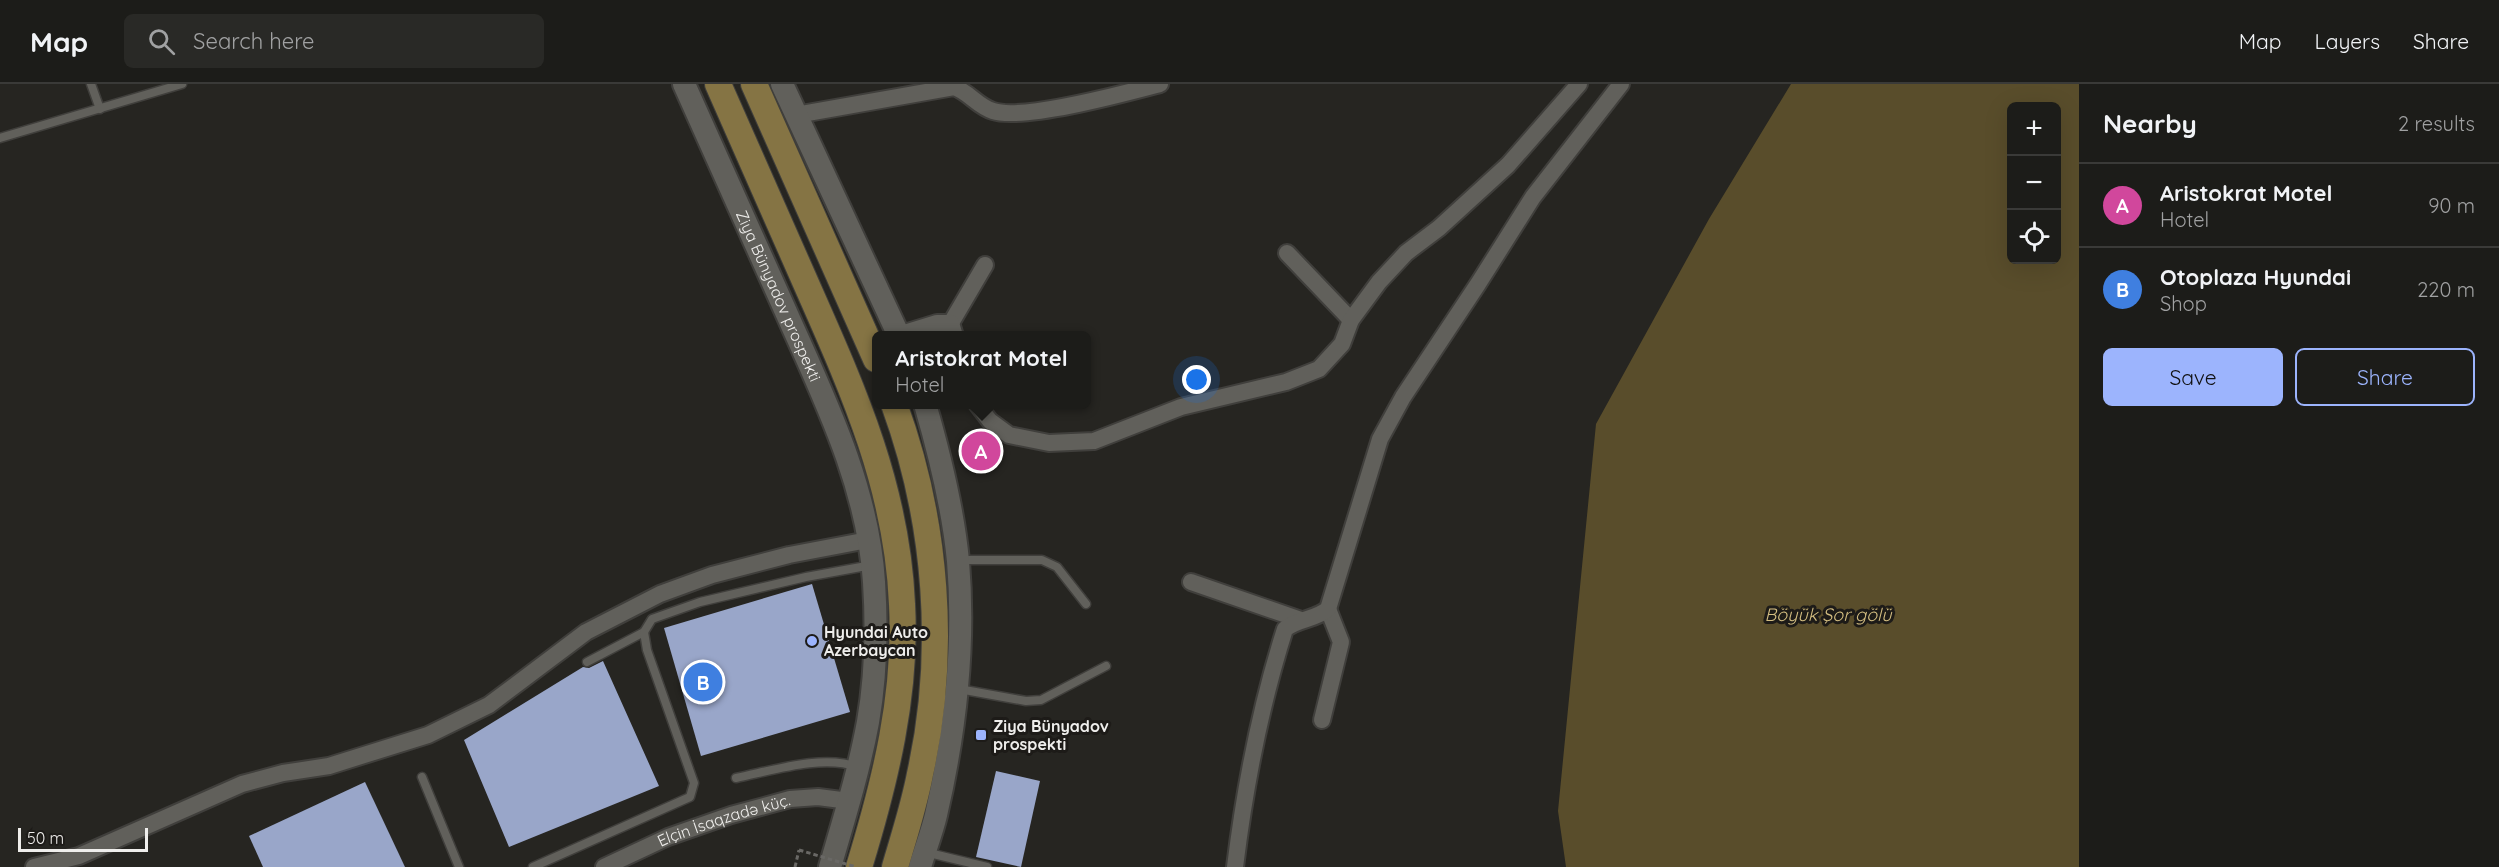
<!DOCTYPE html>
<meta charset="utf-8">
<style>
:root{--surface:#1c1c19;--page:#292926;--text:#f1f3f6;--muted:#a0a1a2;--line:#3a3a38;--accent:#9cb4fd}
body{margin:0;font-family:Quicksand,sans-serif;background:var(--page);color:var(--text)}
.controls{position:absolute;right:18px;top:18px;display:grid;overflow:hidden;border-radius:9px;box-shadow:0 6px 24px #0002}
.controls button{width:54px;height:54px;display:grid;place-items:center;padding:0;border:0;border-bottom:2px solid var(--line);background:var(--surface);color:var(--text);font:30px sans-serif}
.scale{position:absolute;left:18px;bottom:15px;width:130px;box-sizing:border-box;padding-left:6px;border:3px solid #efeeec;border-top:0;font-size:16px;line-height:21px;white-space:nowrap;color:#efeeec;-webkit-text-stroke:4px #1d1b18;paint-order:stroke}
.you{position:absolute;left:1197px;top:296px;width:21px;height:21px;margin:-15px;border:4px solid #fff;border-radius:50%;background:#1a73e8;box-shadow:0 0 0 9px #1a73e833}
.badge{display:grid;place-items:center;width:39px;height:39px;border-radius:50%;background:var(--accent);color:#fff;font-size:20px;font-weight:700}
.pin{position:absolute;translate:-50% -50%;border:3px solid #fff;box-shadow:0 2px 6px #0006}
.popup{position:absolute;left:872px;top:247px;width:219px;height:78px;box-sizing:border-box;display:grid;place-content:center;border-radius:9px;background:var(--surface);filter:drop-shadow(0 2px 4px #0005);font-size:20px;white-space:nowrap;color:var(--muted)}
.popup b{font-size:22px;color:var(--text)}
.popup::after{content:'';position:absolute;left:50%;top:100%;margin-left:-12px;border:12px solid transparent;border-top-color:var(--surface)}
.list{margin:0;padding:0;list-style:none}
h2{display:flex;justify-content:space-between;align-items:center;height:78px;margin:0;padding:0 24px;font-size:26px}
h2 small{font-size:20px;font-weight:400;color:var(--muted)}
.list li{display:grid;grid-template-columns:39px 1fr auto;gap:18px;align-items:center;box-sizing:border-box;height:84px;padding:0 24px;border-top:2px solid var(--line)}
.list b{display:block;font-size:22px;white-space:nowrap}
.list p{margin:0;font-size:20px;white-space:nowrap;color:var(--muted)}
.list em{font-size:20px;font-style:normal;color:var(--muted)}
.actions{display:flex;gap:12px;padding:18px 24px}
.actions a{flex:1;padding:14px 0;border:2px solid var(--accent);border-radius:9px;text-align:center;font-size:21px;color:var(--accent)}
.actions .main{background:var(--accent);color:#111}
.icon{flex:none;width:33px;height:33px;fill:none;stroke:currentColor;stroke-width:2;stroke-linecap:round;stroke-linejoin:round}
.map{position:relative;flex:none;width:2079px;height:783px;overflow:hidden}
header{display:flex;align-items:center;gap:36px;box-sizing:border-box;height:84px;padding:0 30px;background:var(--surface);border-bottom:2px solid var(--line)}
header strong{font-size:28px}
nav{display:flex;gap:33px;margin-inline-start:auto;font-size:21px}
.search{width:420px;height:54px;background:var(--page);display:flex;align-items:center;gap:15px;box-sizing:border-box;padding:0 21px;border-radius:9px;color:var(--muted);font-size:22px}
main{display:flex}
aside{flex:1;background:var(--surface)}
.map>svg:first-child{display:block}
.water{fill:#594d2b;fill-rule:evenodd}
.building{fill:#99a6c9}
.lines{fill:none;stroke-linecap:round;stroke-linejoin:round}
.lane-casing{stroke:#403f3c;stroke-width:11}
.street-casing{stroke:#403f3c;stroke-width:20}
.secondary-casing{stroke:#403f3c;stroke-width:26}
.primary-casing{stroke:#403f3c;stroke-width:28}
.path{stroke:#696865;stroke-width:3;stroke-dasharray:4.5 3;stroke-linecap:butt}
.lane{stroke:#61605b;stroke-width:8}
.street{stroke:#61605b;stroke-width:16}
.secondary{stroke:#61605b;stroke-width:22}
.primary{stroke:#857444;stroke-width:26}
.path-bridge{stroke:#696865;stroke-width:3;stroke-dasharray:4.5 3;stroke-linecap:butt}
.poi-dot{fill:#9cb4fd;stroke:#1d1b18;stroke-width:2}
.labels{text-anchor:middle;stroke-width:6;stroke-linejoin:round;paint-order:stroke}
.street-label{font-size:16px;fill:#efeeec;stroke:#1d1b18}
.poi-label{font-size:16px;font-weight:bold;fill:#efeeec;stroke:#1d1b18;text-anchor:start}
.water-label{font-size:18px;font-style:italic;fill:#d4be81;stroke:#1d1b18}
</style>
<header>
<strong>Map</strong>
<div class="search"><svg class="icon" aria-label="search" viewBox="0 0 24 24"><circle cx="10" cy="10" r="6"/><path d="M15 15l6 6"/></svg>Search here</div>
<nav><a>Map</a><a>Layers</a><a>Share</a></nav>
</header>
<main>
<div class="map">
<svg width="2079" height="783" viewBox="0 0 2079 783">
<rect width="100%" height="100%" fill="#262521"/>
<path class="water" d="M 1791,0 L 2079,0 L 2079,783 L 1566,783 L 1558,727 L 1596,340 L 1709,135 ZM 2012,22 L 2056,22 L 2056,176 L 2012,176 Z"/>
<g class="building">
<polygon points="812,500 850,628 701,672 664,544"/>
<polygon points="603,577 659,702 509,763 464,656 583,583 589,584"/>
<polygon points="996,687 1040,697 1021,783 976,773"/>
<polygon points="365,698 405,783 263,783 249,752"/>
</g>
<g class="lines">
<g class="lane-casing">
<g id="lane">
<polyline points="91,0 100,25"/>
<polyline points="0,54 182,0"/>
<polyline points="958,476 1042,476 1057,483 1086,520"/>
<polyline points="587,578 644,548"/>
<polyline points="959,605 1026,617 1041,616 1106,582"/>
<polyline points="422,693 459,783"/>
<path d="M 736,694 C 771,687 823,670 857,683"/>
<polyline points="925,768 987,783"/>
<polyline points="533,783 690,713 694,699 647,566 644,548 652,535 700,518 806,493 872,481"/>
</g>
</g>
<g class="street-casing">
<g id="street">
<path d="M 796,31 L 954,3 C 969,8 977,22 993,27 C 1023,37 1126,9 1160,0"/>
<polyline points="1287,169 1351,236"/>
<polyline points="951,239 985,181"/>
<polyline points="898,251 937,239 951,239 955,252"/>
<polyline points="977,320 990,337 1009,351 1049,359 1094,357 1181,323 1286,298 1319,285 1342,260 1351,236 1379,198 1406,169 1439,144 1508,81 1579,0"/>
<polyline points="1191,498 1301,536"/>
<polyline points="1322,636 1341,558 1328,525"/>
<polyline points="34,783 79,772 242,700 283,689 329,682 428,651 489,621 586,548 660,510 712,491 789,471 868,456"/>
<path id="s1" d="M 604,783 L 668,753 L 731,731 L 790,715 L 818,713 L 849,717"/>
<path d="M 1235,783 C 1245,702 1260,623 1285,545 C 1299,534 1315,536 1328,525 L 1380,355 L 1403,313 L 1478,200 L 1533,113 L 1621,0"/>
</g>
</g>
<g class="secondary-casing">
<g id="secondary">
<path id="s2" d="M 684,0 C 718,76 752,152 786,228 C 824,314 868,402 874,498 C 877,544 876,592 868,638 C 859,687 844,735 830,783"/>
<polyline points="782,0 899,252"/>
<path d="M 920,783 C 925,766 932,748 936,731 C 955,649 965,561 958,477 C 953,424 940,372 925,320"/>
</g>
</g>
<g class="primary-casing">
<g id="primary">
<path d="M 718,0 C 748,68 778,136 808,204 C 854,308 897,404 902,520 C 907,610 885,698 859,783"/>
<polyline points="754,0 876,275"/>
<path d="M 894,320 C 937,437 947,569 920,690 C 914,722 904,752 895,783"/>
</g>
</g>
<polyline class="path" points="795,783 799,766"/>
<use href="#lane" class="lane"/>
<use href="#street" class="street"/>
<use href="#secondary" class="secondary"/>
<use href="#primary" class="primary"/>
<polyline class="path-bridge" points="799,766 856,783"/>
</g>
<g class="poi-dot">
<circle cx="812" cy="557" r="6"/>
<rect x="975" y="645" width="12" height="12" rx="3"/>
</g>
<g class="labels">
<g class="street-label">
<text dy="6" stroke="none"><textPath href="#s2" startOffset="232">Ziya Bünyadov prospekti</textPath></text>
<text dy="6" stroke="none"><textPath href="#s1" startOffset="129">Elçin İsaqzadə küç.</textPath></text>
</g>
<g class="poi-label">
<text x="824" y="554">Hyundai Auto<tspan x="824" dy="18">Azerbaycan</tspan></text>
<text x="993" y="648">Ziya Bünyadov<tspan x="993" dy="18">prospekti</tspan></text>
</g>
<g class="water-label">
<text x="1828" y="537">Böyük Şor gölü</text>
</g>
</g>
</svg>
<div class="controls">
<button>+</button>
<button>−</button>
<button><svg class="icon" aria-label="locate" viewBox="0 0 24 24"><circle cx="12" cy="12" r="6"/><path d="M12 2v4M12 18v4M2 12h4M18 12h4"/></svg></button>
</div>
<div class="scale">50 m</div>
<div class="you"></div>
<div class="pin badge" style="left:981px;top:367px;background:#d1479c">A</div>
<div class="popup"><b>Aristokrat Motel</b>Hotel</div>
<div class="pin badge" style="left:703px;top:598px;background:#3f7fe0">B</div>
</div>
<aside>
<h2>Nearby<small>2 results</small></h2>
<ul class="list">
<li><span class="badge" style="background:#d1479c">A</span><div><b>Aristokrat Motel</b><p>Hotel</p></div><em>90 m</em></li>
<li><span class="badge" style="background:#3f7fe0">B</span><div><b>Otoplaza Hyundai</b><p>Shop</p></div><em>220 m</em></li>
</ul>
<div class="actions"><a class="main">Save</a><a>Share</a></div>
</aside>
</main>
